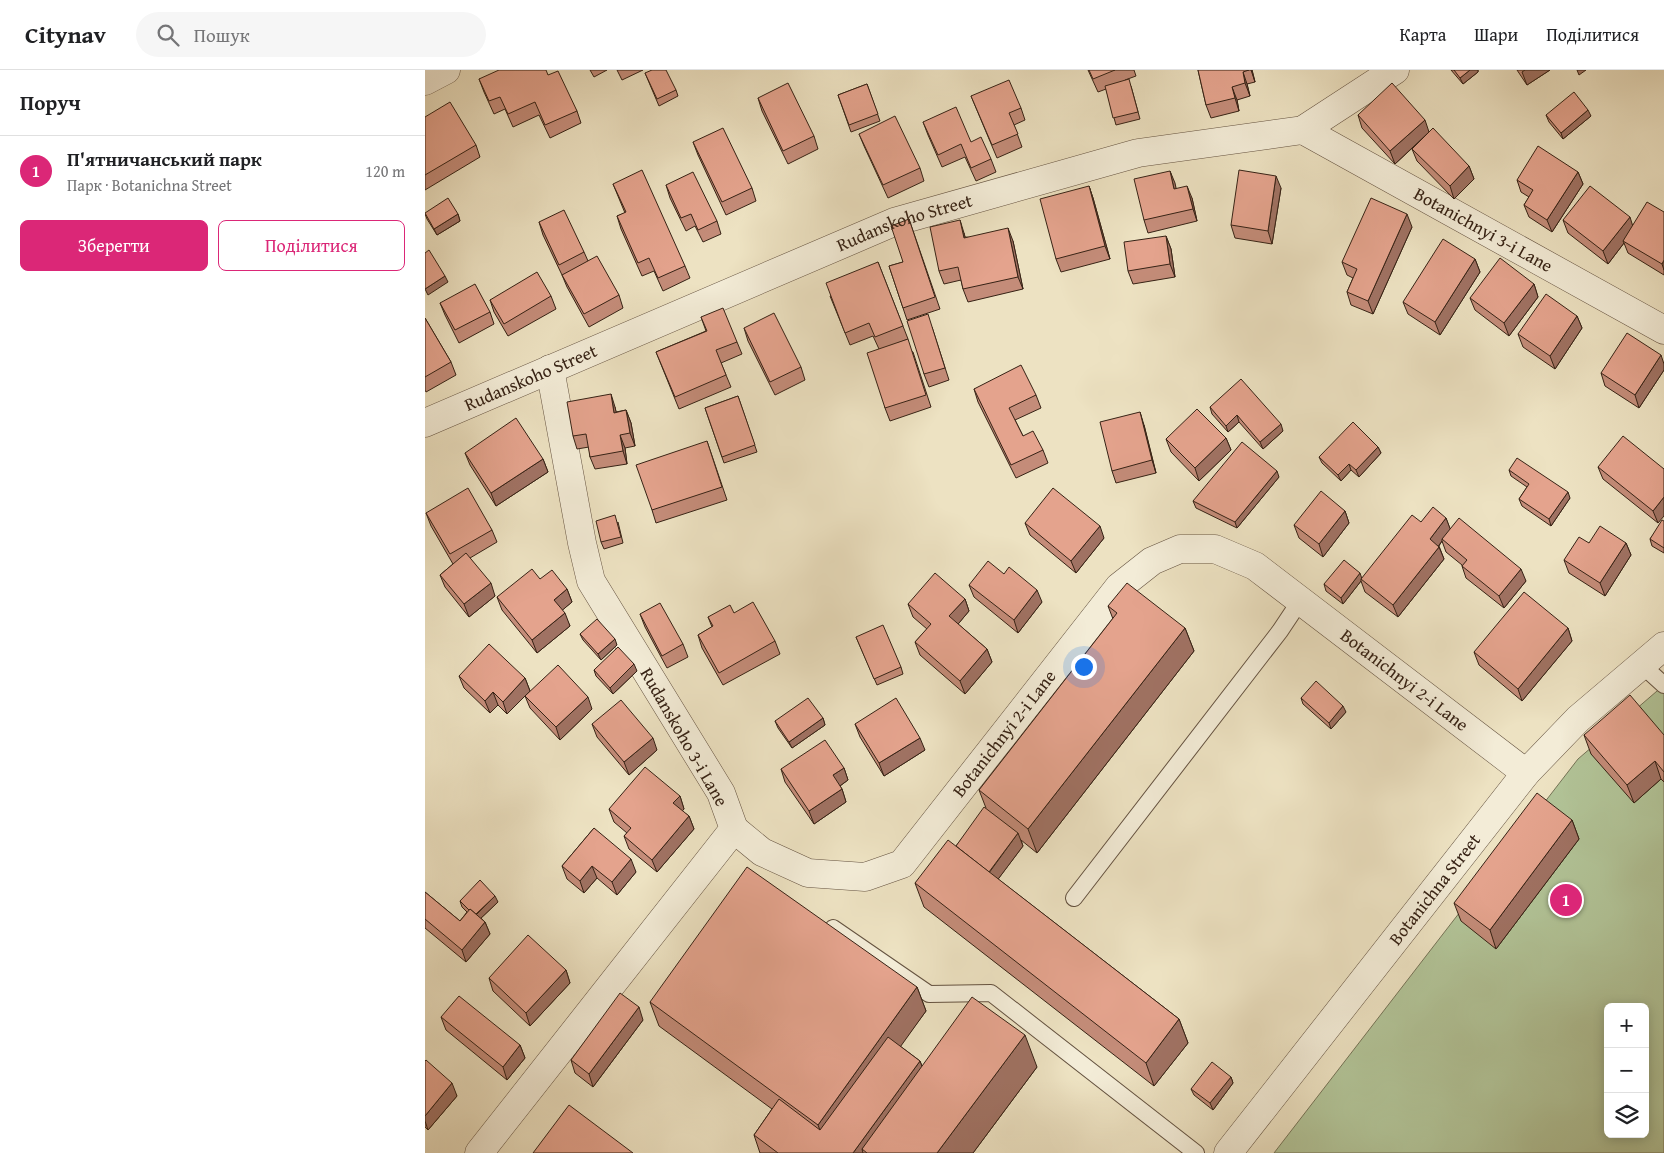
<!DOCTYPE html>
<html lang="uk">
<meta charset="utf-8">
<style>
:root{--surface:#fff;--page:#f6f6f6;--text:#202124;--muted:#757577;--line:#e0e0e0;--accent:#db2777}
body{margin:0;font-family:"Gentium Book Plus",serif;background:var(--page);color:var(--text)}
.controls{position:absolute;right:15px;bottom:15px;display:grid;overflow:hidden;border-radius:8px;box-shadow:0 2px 12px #0003}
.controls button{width:45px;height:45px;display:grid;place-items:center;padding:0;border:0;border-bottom:1px solid var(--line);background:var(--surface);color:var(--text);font:25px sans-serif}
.you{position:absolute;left:658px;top:596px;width:18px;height:18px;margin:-12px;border:4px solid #fff;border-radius:50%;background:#1a73e8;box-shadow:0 0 0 8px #1a73e833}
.badge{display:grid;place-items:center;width:32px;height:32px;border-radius:50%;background:var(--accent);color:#fff;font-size:16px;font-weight:700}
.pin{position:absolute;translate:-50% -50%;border:2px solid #fff;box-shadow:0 1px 5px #0006}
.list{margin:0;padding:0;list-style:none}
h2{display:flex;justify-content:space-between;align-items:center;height:65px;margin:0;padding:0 20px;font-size:21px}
h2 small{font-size:16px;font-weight:400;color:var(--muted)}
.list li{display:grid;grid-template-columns:32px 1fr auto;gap:15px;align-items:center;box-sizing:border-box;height:70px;padding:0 20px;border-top:1px solid var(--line)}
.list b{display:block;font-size:19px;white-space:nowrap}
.list p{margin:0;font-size:16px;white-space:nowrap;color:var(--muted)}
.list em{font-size:16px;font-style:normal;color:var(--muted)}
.actions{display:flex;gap:10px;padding:15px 20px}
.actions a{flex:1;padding:11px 0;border:1px solid var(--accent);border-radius:8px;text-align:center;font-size:18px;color:var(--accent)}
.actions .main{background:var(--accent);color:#fff}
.icon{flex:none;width:28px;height:28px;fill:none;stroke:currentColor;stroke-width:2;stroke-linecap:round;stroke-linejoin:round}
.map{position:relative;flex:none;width:1239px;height:1083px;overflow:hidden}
header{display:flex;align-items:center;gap:30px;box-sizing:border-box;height:70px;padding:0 25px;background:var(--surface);border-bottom:1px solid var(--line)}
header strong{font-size:24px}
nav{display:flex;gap:28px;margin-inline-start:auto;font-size:18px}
.search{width:350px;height:45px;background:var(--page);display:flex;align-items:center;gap:12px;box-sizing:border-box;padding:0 18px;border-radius:28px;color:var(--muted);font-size:19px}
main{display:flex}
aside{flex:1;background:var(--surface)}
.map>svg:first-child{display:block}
.green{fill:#b2c498;stroke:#747356;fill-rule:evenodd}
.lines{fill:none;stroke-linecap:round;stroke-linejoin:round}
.service-casing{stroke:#645240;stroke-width:18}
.minor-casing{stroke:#645240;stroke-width:29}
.service{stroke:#f3ecd7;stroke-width:16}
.minor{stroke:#f3ecd7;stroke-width:28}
.wall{fill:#c48c79;stroke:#362215}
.shaded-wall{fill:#a07263;stroke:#362215}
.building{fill:#e4a38d;stroke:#362215}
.labels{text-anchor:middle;stroke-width:4;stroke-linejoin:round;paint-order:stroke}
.street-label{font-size:18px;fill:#362215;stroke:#f3ecd7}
</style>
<header>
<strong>Citynav</strong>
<div class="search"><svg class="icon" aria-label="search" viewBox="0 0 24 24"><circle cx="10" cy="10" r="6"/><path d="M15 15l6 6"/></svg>Пошук</div>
<nav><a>Карта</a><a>Шари</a><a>Поділитися</a></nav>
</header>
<main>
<aside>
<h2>Поруч<small></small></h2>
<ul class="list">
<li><span class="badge">1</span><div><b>П'ятничанський парк</b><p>Парк · Botanichna Street</p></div><em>120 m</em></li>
</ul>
<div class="actions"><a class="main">Зберегти</a><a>Поділитися</a></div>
</aside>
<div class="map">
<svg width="1239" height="1083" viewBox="0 0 1239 1083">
<rect width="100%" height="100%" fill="#ede2c2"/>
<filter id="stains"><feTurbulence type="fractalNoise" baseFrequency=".004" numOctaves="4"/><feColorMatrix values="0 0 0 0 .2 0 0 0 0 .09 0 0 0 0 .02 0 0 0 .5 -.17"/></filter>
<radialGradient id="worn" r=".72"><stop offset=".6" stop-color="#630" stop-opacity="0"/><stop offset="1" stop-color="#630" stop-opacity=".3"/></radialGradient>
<path class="green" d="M 1239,615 L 1239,1083 L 849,1083 L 1153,689 ZM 1183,937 L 1220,937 L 1220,1064 L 1183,1064 Z"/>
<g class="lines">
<g class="service-casing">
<g id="service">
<polyline points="1217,595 1239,615"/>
<polyline points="649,828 855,561 875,531"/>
<polyline points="408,858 504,924 566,923 771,1083"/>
</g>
</g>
<g class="minor-casing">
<g id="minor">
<polyline points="0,11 21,0"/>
<path id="s1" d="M 878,60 L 1239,260"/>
<path id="s2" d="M 0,353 L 469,152 L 713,83 L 878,60 L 970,0"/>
<path id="s3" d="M 309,759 L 337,782 L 383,803 L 440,807 L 477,794 L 694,517 L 727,491 L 755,479 L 790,479 L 830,496 L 1101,703"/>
<polyline points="54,1083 309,759 296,723 166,511 157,473 125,299"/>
<path id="s4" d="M 803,1083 L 1101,703 L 1153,649 L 1239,576"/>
</g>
</g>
<use href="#service" class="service"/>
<use href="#minor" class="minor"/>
</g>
<g class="wall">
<polygon points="165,0 182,0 169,7"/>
<polygon points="192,0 218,0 197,10"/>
<polygon points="663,0 709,0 711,6 700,10 706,16 715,49 691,55 681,19 673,22"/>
<polygon points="773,0 827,0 830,12 822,14 825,26 812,30 814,41 786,48 781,35"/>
<polygon points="1026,0 1053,0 1053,2 1038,14"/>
<polygon points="1092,0 1125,0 1102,15"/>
<polygon points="220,3 251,20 253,26 234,36"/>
<polygon points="123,5 152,41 156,53 125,68 114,45 88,57 80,39 69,44 59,22 54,9"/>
<polygon points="442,14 455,51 426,62 413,25"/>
<polygon points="546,26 596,38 600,50 589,55 597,77 572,88"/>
<polygon points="333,28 389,66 393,79 363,94 337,41"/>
<polygon points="933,45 1004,62 1044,96 1049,109 1029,129 992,91 987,79 996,70 970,94 937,58"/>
<polygon points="1121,45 1166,46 1138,69 1124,52"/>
<polygon points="0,47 51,75 55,87 0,120"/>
<polygon points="498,52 546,72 566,89 571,102 551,111 540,87 517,97 503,65"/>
<polygon points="434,64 495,98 499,111 463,128 439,76"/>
<polygon points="268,72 327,118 331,131 301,145 273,85"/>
<polygon points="745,101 751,119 767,128 772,151 723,163 719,150"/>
<polygon points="1153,102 1158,114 1127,162 1104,147 1099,135 1104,127 1096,122 1092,110"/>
<polygon points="188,114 260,196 265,208 238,221 229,201 217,206 196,159 192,146 200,143"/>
<polygon points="241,115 292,151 296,164 278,172 270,156 261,161 245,128"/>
<polygon points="664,116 668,128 685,189 636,202 631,189"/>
<polygon points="856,118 847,174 810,168 806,155"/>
<polygon points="1239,142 1239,205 1203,183 1199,173 1183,194 1143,163 1138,150 1208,155"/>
<polygon points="0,144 33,144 35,151 12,165 2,149"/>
<polygon points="484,149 515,239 482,250 464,196 478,192"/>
<polygon points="114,152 159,182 163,191 194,225 198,238 164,257 142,217 137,205 118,165"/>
<polygon points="987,157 948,244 926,235 922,222 928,208 922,205 917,192"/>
<polygon points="539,163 540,167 588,171 598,219 543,232 538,219 536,210 519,214 514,201"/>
<polygon points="741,166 746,179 750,207 708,214 703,201"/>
<polygon points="1050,189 1055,202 1015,265 983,244 978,232"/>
<polygon points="453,192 483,269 473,273 488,282 506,337 465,351 460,338 454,279 448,266 425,275 405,226"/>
<polygon points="1109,214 1113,227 1084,266 1050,240 1045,228"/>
<polygon points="126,226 131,239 83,266 69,242 65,230"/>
<polygon points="15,233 65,242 69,254 34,273 20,245"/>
<polygon points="1152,246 1157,258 1130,299 1098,277 1093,264"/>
<polygon points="276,247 312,272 317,284 296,293 306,317 254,339 231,282 281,261"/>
<polygon points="0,248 26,292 31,305 1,322 0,320"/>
<polygon points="507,257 524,310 504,317 499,304"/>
<polygon points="319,258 376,297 380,310 350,325 323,271"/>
<polygon points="1239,294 1239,300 1214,338 1180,316 1176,303"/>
<polygon points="549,319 611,325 616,338 590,350 598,366 618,380 623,393 591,408 553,332"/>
<polygon points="313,326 332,382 299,393 280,338"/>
<polygon points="190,337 191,342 201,340 206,353 210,376 200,378 202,394 170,399 165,387 164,377 152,379 148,366"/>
<polygon points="785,337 858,361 838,379 814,352 803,362 787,344"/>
<polygon points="719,355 731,403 691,413 687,401"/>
<polygon points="801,368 806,380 774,411 746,382 741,369"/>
<polygon points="282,371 302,430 231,453 227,440"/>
<polygon points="953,377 956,383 934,407 926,400 916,411 897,393 894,387"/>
<polygon points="40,383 118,389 123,402 71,436 45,395"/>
<polygon points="1173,397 1239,399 1233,453 1178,409"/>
<polygon points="1084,400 1145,428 1126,456 1097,436 1094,429 1102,417 1086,406"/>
<polygon points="854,407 812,458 771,438 768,431"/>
<polygon points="920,441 924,453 898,487 874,468 869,455"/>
<polygon points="1,443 67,460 72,472 45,488 70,526 44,547 20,517 15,505 28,494 6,456"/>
<polygon points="1021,448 1025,459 1101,511 1079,538 1041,508 1037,496 1037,495 1021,482 1017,471 1014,476 1019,489 973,547 940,522 936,511 918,534 901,521 899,514 937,508 996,452"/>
<polygon points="1239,451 1239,483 1227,476 1225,469"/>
<polygon points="193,452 198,473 179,479 176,472"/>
<polygon points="600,453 679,468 651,503 605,465"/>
<polygon points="1164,473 1201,473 1206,485 1180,526 1144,503 1139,490"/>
<polygon points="115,509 142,519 147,532 137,540 145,556 112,583 77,540 72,527"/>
<polygon points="544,515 617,532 593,563 549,527"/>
<polygon points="540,529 544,541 533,554 562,579 567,592 540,624 495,585 490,572 502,559 488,547 483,534"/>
<polygon points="683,536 760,558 769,581 612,783 596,770 598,776 573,809 754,949 763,973 729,1016 499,837 490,813 531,776 561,738 554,720 688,549"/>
<polygon points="309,543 350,571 355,584 298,615 277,578 273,565 287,557 283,547"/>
<polygon points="215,544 258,574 263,587 242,598 220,557"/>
<polygon points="1143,558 1147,571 1097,631 1054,595 1049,582"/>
<polygon points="155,564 192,575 176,590 158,570"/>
<polygon points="431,567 476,597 478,604 452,615"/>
<polygon points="169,600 212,601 188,624 171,606"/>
<polygon points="34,606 100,608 105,621 82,644 73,635 65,643 39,618"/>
<polygon points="100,626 167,639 135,670 105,638"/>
<polygon points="876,628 921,642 906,659 878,634"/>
<polygon points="398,648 400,655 367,678 353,658 350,651"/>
<polygon points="167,654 232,680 204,705 172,667"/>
<polygon points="430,654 500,680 459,706 435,667"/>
<polygon points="1159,665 1239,665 1239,712 1236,709 1209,733 1166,684"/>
<polygon points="419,698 423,710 415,716 417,719 421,732 389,754 360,712 356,699"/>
<polygon points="255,726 259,739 257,741 264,746 269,759 232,802 204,779 199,766 202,763 189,752 184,739"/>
<polygon points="1147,750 1154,769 1071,879 1036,851 1029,833"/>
<polygon points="169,758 211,802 192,825 172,808 159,823 142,809 137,796"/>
<polygon points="0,822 35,851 42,842 37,837 35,831 73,832 56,848 60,852 65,864 41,892 0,858"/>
<polygon points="141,900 145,913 105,956 68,921 64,908"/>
<polygon points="492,917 501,941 475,976 495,991 497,996 612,997 548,1083 335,1083 329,1065 347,1039 234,956 225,932"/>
<polygon points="16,947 95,975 100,988 82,1010 21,960"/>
<polygon points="218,950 168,1017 150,1003 146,990"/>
<polygon points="0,991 32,1026 3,1060 0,1057"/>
<polygon points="806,1007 808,1013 788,1040 769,1025 766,1019"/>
</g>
<g class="shaded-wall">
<polygon points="826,0 827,0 830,12"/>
<polygon points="1045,0 1053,0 1053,2 1038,14 1035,8"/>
<polygon points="1100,0 1125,0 1102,15 1097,2"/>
<polygon points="1152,0 1161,0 1154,5"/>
<polygon points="818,2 822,14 825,26 820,13"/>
<polygon points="807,17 812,30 814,41 810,28"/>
<polygon points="1163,40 1166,46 1138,69 1136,63"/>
<polygon points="1000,50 1004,62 970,94 965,81"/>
<polygon points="1044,96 1049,109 1029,129 1025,116"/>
<polygon points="745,101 750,113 754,132 749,119"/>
<polygon points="1153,102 1158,114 1127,162 1122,150"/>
<polygon points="851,106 856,118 847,174 843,161"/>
<polygon points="664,116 668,128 685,189 680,176"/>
<polygon points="762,116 767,128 772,151 768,139"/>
<polygon points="33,144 35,151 12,165 9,159"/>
<polygon points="982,144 987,157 948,244 943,231"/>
<polygon points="1205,147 1209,160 1198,171 1199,173 1183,194 1178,181"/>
<polygon points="535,150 539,163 543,180 539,168"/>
<polygon points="583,158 588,171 598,219 593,207"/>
<polygon points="741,166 746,179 750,207 745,194"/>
<polygon points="1050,189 1055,202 1015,265 1010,252"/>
<polygon points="1239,190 1239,200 1237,194"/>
<polygon points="20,206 23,212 3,225 0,219"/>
<polygon points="1109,214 1113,227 1084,266 1079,253"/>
<polygon points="1152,246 1157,258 1130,299 1125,286"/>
<polygon points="1236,285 1239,294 1239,300 1214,338 1210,325"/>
<polygon points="186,324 190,337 194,355 189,343"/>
<polygon points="201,340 206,353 210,376 205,363"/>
<polygon points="715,342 719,355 731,403 727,390"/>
<polygon points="812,345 814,352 803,362 801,356"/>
<polygon points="856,354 858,361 838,379 835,372"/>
<polygon points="195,365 200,378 202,394 198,381"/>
<polygon points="801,368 806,380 774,411 770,398"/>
<polygon points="953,377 956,383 934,407 931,400"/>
<polygon points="118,389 123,402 71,436 66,423"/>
<polygon points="924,394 926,400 916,411 913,405"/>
<polygon points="852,401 854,407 812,458 810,452"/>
<polygon points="1143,422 1145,428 1126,456 1124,449"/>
<polygon points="1239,427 1239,446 1233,453 1228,441"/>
<polygon points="920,441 924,453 898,487 894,474"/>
<polygon points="1021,448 1026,461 1017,469 1017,471 1009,482 1005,469"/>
<polygon points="675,456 679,468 651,503 646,491"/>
<polygon points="1201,473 1206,485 1180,526 1175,513"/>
<polygon points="1014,477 1019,489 973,547 968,535"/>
<polygon points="1096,499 1101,511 1079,538 1074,526"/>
<polygon points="935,503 937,509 936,509 936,511 918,534 916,528"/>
<polygon points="66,513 70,526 44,547 39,534"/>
<polygon points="142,519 147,532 134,543 129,530"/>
<polygon points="612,520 617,532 593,563 589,550"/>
<polygon points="540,529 544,541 529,559 524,546"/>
<polygon points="140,543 145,556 112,583 107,570"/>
<polygon points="760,558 769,581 612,783 603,759"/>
<polygon points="1143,558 1147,571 1097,631 1093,619"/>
<polygon points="190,569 192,575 176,590 173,584"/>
<polygon points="562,579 567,592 540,624 535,611"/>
<polygon points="209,594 212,601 188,624 185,618"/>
<polygon points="100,608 105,621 82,644 78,632"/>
<polygon points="68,622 73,635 65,643 60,631"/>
<polygon points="163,627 167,639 135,670 131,657"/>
<polygon points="918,636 921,642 906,659 904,653"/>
<polygon points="398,648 400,655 367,678 364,672"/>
<polygon points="228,668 232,680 204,705 199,692"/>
<polygon points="495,668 500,680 459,706 454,693"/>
<polygon points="1230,691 1236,709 1209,733 1202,715"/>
<polygon points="419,698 423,710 412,718 408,705"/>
<polygon points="417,719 421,732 389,754 384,741"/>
<polygon points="255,726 259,739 253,746 248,733"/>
<polygon points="264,746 269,759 232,802 227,790"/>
<polygon points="1147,750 1154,769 1071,879 1065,860"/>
<polygon points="593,763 598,776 565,820 561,807"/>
<polygon points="206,789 211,802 192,825 187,812"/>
<polygon points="167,796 172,808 159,823 155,811"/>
<polygon points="70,826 73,832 52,852 50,846"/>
<polygon points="60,852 65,864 41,892 37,880"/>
<polygon points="141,900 145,913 105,956 101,943"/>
<polygon points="492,917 501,941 402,1079 393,1055"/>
<polygon points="214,937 218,950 168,1017 164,1004"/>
<polygon points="754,949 763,973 729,1016 721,993"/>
<polygon points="600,965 612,997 548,1083 512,1083"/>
<polygon points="95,975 100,988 82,1010 78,997"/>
<polygon points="495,991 502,1010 437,1079 438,1083 428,1083"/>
<polygon points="806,1007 808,1013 788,1040 785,1033"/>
<polygon points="27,1013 32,1026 3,1060 0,1051 0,1046"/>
</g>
<g class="building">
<polygon points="74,0 121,0 123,5 133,1 152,41 120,55 110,32 83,44 75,27 64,31 54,9"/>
<polygon points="227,0 241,0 251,20 232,29 220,3"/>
<polygon points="664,0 690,0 668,9"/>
<polygon points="773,0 824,0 818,2 820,13 807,17 810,28 781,35"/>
<polygon points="1029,0 1045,0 1035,8"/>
<polygon points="704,9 713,42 688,48 680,16"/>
<polygon points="584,10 596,38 584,43 593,64 567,75 546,26"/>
<polygon points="363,13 389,66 358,81 333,28"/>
<polygon points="967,13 1000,50 965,81 933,45"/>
<polygon points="442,14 453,44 424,55 413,25"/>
<polygon points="1149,22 1163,40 1136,63 1121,45"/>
<polygon points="25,32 51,75 0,105 0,47"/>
<polygon points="531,37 546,72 556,67 566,89 546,98 536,74 513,85 498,52"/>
<polygon points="470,46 495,98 458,115 434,64"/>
<polygon points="298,58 327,118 297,132 268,72"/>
<polygon points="1008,58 1044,96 1025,116 987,79"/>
<polygon points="1113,76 1153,102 1122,150 1099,135 1108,120 1092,110"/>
<polygon points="217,100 260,196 233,208 224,188 213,193 192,146 201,142 188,114"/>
<polygon points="814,100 851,106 843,161 806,155"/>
<polygon points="745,101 749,119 762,116 768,139 719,150 709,109"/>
<polygon points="268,102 292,151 273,160 266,144 256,148 241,115"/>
<polygon points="664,116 680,176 631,189 615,129"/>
<polygon points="1165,116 1205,147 1178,181 1138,150"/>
<polygon points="23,128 33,144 9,159 0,143"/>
<polygon points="946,128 982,144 943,231 922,222 932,199 917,192"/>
<polygon points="1222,132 1239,142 1239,190 1237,194 1198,171"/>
<polygon points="139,140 159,182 134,195 114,152"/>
<polygon points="484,149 510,227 478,238 464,196 478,192 466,156"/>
<polygon points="535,150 539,168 583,158 593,207 538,219 533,197 514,201 505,157"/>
<polygon points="741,166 745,194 703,201 699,172"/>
<polygon points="1018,169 1050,189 1010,252 978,232"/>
<polygon points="4,180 20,206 0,219 0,183"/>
<polygon points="172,186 194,225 159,244 137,205"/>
<polygon points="1075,188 1109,214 1079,253 1045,228"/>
<polygon points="453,192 478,256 450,267 444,253 420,263 401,213"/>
<polygon points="112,202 126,226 79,254 65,230"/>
<polygon points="50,214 65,242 30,260 15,233"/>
<polygon points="1121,224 1152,246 1125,286 1093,264"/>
<polygon points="298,238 312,272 291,280 301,305 250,327 231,282 282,261 276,247"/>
<polygon points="349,243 376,297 345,312 319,258"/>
<polygon points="503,244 520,298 499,304 482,251"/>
<polygon points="0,248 26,292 0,307"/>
<polygon points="1202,263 1236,285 1210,325 1176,303"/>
<polygon points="483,269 501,325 460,338 442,283"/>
<polygon points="596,295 611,325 584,338 598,366 608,361 618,380 586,395 549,319"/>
<polygon points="816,309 856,354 835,372 812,345 801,356 785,337"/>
<polygon points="186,324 189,343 201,340 205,363 195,365 198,381 165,387 161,364 148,366 142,332"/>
<polygon points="313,326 330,375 297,387 280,338"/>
<polygon points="772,339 801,368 770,398 741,369"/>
<polygon points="715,342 727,390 687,401 675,352"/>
<polygon points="91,348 118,389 66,423 40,383"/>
<polygon points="928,352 953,377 931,400 924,394 913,405 894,387"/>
<polygon points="1198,366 1239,399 1239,427 1228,441 1173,397"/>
<polygon points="282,371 297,417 227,440 211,395"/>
<polygon points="817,372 852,401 810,452 768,431"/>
<polygon points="1092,388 1143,422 1124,449 1094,429 1104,414 1084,400"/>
<polygon points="43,418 67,460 25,484 1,443"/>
<polygon points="628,418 675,456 646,491 600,453"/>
<polygon points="896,421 920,441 894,474 869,455"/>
<polygon points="1008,437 1021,448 1005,469 1014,477 968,535 936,509 987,445 996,452"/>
<polygon points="190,445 196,467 176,472 171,451"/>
<polygon points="1034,448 1096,499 1074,526 1037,496 1042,490 1017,469"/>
<polygon points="1237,450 1239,451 1239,478 1225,469"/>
<polygon points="1175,456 1201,473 1175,513 1139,490 1154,467 1164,473"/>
<polygon points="41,483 66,513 39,534 15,505"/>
<polygon points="919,490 935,503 916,528 899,514"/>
<polygon points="563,491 579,504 584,497 612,520 589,550 544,515"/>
<polygon points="107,499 115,509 127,500 142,519 129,530 140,543 107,570 72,527"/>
<polygon points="510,503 540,529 524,546 562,579 535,611 490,572 506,554 483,534"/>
<polygon points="702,513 760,558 603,759 554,720 692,543 683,536"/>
<polygon points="1099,522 1143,558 1093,619 1049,582"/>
<polygon points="328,532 350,571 294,603 273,565 288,556 283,547 305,535 309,543"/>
<polygon points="235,533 258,574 237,586 215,544"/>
<polygon points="172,549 190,569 173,584 155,564"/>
<polygon points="458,555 476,597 449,609 431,567"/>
<polygon points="64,574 100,608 78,632 68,622 60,631 34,606"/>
<polygon points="193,577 209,594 185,618 169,600"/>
<polygon points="133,595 163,627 131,657 100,626"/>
<polygon points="891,611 918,636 904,653 876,628"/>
<polygon points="1205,625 1239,665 1239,702 1230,691 1202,715 1159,665"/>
<polygon points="383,628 398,648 364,672 350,651"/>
<polygon points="471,628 495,668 454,693 430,654"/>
<polygon points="196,630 228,668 199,692 167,654"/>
<polygon points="400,670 419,698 408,705 417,719 384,741 356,699"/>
<polygon points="220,697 255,726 248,733 264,746 227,790 199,766 206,758 184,739"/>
<polygon points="1112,723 1147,750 1065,860 1029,833"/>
<polygon points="559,737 593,763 564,802 531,776"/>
<polygon points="169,758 206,789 187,812 167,796 155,811 137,796"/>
<polygon points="523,770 754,949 721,993 490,813"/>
<polygon points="322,797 492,917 393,1055 225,932"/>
<polygon points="55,810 70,826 51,844 45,839 44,840 35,831"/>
<polygon points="0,822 35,851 45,839 60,852 37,880 0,849"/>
<polygon points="103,865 141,900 101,943 64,908"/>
<polygon points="195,923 214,937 164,1004 146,990"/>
<polygon points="34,926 95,975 78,997 16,947"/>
<polygon points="547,927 600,965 512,1083 442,1083 437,1079"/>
<polygon points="463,967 495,991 428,1083 353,1083 329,1065 354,1029 395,1060"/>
<polygon points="1,990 27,1013 0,1046 0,991"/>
<polygon points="787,992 806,1007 785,1033 766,1019"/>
<polygon points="144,1035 208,1083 108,1083"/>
</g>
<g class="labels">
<g class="street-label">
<text dy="6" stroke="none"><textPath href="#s2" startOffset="520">Rudanskoho Street</textPath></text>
<text dy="6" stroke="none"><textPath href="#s1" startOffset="206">Botanichnyi 3-i Lane</textPath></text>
<text dy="6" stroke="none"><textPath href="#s2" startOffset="115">Rudanskoho Street</textPath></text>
<text dy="6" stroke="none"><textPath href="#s3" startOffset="874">Botanichnyi 2-i Lane</textPath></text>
<text dy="6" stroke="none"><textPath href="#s3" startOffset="349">Botanichnyi 2-i Lane</textPath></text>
<text transform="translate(259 667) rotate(60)" y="6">Rudanskoho 3-i Lane</text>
<text dy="6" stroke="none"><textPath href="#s4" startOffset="335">Botanichna Street</textPath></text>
</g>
</g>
<rect width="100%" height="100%" filter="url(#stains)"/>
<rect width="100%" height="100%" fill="url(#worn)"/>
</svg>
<div class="controls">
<button>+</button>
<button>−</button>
<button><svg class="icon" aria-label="layers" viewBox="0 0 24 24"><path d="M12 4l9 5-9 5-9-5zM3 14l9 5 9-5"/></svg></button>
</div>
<div class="you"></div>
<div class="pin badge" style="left:1141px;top:830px">1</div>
</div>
</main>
